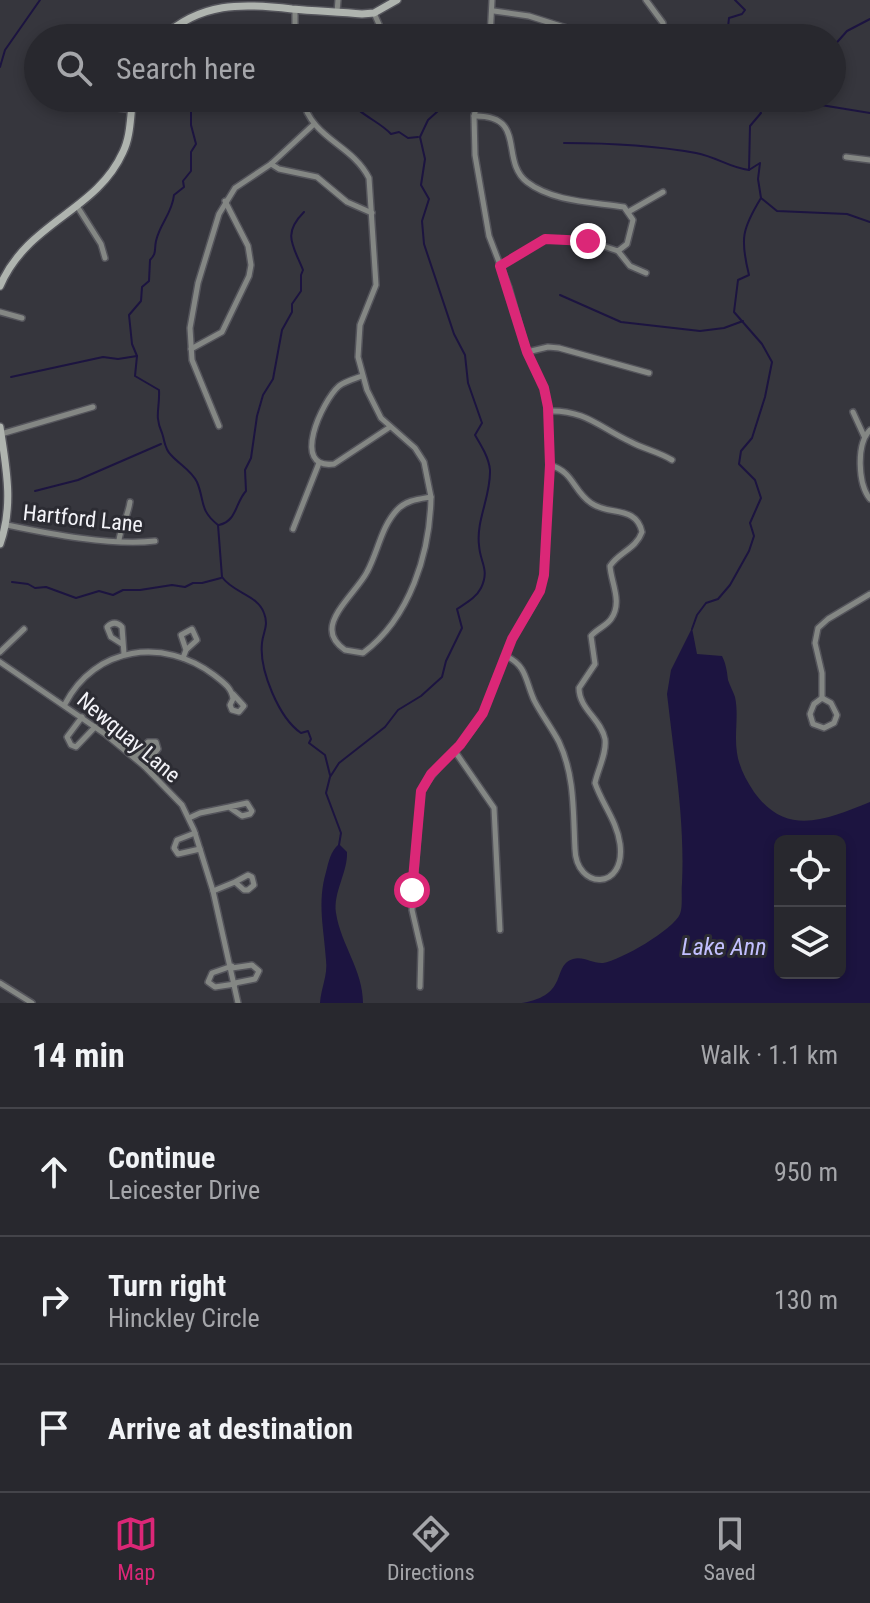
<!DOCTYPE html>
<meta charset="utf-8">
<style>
:root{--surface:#28282e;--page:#303036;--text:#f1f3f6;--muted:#a5a6aa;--line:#44444a;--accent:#db2777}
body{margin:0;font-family:"Roboto Condensed",sans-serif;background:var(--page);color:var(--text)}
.controls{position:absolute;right:24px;bottom:24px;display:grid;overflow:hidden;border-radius:12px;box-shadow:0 4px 12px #0003}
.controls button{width:72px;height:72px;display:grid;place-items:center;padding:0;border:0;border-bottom:2px solid var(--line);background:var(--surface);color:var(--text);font:40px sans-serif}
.stop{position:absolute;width:24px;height:24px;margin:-18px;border:6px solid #db2777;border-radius:50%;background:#fff}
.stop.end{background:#db2777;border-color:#fff;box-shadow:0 2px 8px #0008}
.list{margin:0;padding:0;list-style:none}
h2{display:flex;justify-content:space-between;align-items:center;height:104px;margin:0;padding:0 32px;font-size:34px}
h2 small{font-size:26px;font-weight:400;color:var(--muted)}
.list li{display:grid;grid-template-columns:52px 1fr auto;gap:24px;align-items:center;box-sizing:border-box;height:128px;padding:0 32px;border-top:2px solid var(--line)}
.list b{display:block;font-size:30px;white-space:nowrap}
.list p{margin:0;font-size:26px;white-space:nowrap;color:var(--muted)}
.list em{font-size:26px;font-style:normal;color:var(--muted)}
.icon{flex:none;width:44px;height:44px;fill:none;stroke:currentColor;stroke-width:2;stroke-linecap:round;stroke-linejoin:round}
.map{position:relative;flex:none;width:870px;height:1003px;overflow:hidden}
.search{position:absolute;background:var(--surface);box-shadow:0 4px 12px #0003;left:24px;right:24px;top:24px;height:88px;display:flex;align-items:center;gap:20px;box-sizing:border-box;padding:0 28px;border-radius:44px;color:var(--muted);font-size:30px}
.sheet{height:488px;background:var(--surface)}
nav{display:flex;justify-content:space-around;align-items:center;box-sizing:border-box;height:112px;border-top:2px solid var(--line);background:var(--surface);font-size:22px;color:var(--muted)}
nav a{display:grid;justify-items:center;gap:4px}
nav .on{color:var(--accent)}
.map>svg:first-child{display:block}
.water{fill:#1c1440;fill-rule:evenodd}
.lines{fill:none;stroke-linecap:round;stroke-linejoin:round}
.stream{stroke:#1c1440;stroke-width:2}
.minor-casing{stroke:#54545b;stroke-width:8}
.secondary-casing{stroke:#54545b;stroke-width:10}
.minor{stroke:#848784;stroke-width:5}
.secondary{stroke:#afb4af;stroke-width:7}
.route{stroke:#db2777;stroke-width:10}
.labels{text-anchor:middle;stroke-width:6;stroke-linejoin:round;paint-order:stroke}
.street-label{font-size:22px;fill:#f3f3f8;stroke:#2c2c33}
.water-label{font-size:24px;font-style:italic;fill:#c3c0ff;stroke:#2c2c33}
</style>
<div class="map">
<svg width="870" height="1003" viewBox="0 0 870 1003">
<rect width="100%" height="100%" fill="#36363d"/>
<g class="water">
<path d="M 692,628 L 697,654 L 722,656 C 726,664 727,671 728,680 C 730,686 733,691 735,697 C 739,715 734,734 737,753 C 739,767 746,780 754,792 C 787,838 827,819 870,802 L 870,1003 L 522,1003 C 570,995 551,966 573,959 C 584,956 593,964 603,963 C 621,960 673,930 680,914 C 683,906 681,892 682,883 C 685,820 674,757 667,694 L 671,670 ZM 780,841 L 840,841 L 840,973 L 780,973 Z"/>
<path d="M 339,844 L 347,852 C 348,872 333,892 336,913 C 341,945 363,970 363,1003 L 320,1003 C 321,988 328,975 326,960 C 324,928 317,903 326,872 C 329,861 330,852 339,844 Z"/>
</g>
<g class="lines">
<g class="stream">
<polyline points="735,0 745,10 742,14 729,18 728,27 737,38"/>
<polyline points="241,38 247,33"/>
<polyline points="832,48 847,31 870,19"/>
<polyline points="0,67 5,50 40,0"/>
<path d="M 191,98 L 191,125 L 196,144 L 191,152 L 191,171 L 183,181 L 184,187 L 174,195 C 172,214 160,223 156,241 C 154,250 157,253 150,260 L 149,281 L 142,287 L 141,301 L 129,315 L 132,344 L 137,356 L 135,376 L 159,390 C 160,409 154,415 162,433 C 165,441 164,448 171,455 C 180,465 191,470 197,482 C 205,501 199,510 218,525 L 222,577 C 233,593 258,595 264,613 C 269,626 263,632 262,643 C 259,670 279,718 301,733 L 308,731 L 311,739 L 309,743 L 325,755 L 330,775"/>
<path d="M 349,98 C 358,115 378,120 391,134 L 399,132 L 408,138 L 418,137"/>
<polyline points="813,98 821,105 870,113"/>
<path d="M 564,143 C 609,143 652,145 696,153 C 717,157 730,168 749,170"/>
<polyline points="761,198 777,211 847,214 870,222"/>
<polyline points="560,295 621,322 700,331 724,328 743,321"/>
<polyline points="11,377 103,357 118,359 137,356"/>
<polyline points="35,491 78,480 161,444"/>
<path d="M 219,525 C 237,521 235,503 246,491 L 245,470 L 251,458 L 257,416 L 263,395 L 273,379 L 282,330 L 292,312 L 292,304 L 301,291 L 301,275 L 303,270 C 293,245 282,234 304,212"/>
<polyline points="12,582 28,584 35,588 46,587 76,598 99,591 113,595 123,590 140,590 172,585 185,587 193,583 202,583 221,578"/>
<path d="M 692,629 L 697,615 L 706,603 L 718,599 L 730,585 L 749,551 L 754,536 L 750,523 L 761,498 L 755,480 L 739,464 L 741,451 L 752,438 L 765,397 L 772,362 L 762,344 L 734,312 L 738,280 L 749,275 C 740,239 742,229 761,198 L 758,179 L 760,163 L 749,170 L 750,126 L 761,113 L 755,98"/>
<path d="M 339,845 L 341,833 L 326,793 L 330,777 L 339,763 L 385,727 L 398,710 L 421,696 L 442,677 L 446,661 L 462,628 L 457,609 C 466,603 476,598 481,588 C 490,569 480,563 479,545 C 476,520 491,496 490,470 C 489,458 481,445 475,435 L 482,423 L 468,383 L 465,355 L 454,334 L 424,244 L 422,221 L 429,199 L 421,185 L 425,159 L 420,137 L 428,120 L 438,111 L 437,98"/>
</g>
<g class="minor-casing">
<g id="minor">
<polyline points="646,0 663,23 665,38"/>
<polyline points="494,11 529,16 570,29 613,29 623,30 633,38"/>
<polyline points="337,12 338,0"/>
<polyline points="374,13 385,38"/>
<polyline points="295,38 295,9"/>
<polyline points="490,38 492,0"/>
<polyline points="570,38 571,29"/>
<path d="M 302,98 C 312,140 351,143 369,178 L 376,285 L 360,325 L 358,357 L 367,390 L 381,418 L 415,448 L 424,462 L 431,497"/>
<polyline points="585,98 586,100"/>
<polyline points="55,102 68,101 132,110"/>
<path d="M 474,116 C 528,115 499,160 527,182 C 553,202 593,202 624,207 L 633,220 L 627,244 L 618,251 L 588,241 L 545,239 L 500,266"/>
<polyline points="846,157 870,160"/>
<polyline points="271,164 279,169 317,177 347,202 372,213"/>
<polyline points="77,206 101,244 105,258"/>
<polyline points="628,212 663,192"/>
<polyline points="618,251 630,266 646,273"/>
<polyline points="0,312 22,318"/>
<polyline points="191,349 222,332 249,276 251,265 248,246 225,201"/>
<polyline points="527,352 548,347 559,348 649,373"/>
<path d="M 362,376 C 354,379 346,381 339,386 C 322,401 290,470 334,464 L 390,427"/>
<path d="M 549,411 C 586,410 600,428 631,442 C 644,449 659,452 672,460"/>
<polyline points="853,412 864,436"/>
<polyline points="219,426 192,360 190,328 198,283 219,214 235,188 271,164 313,125"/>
<path d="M 870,430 C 856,444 858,484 870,499"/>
<polyline points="1,434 93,407"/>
<path d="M 431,497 C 430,553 410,618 363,653 L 345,650 C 338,645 332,639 332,630 C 331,612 359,588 367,572 C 378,552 381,527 397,510 C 406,500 419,499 431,497 Z"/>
<path d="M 7,525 C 50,534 112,546 155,541"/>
<polyline points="293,529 319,463"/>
<path d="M 119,540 C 121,527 128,516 130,502"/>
<path d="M 122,644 L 111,637 L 107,627 C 112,622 117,622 122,627 L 124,654"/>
<polyline points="0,652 24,629"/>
<path d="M 506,656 C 527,666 525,680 534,700 C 541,714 551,727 559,742 C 575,776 573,812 575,849 C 576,890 626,891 620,844 C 617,821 602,804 595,783 C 598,769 607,753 605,739 C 601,719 579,709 579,688 L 595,664 L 591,636 C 597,629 606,626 611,619 C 623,602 611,583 610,566 C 619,552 636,549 642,532 C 636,505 609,516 591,503 C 573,491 574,472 550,465"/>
<polyline points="183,658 186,650 197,640 192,629 181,635 186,650"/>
<polyline points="0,662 105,734 144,766 182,805 194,830 213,891 238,1003"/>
<polyline points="822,698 822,673 815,643 818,628 828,619 870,594"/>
<polygon points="822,698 831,703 837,715 834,723 824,728 813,724 810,714 814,704"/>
<path d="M 65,704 C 95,646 164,637 214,675 C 223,682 232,688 233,699 L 230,705 L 232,710 L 239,712 L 244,706 L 233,694"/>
<polyline points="82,717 67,737 71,745 76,747 95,727"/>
<polyline points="454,750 494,808 500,930"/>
<polyline points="134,757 148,742 156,742 158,749 144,766"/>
<polyline points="189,818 200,813 229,807 242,816 250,814 252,811 247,803 229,807"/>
<polyline points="195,833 177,840 174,848 178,854 200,849"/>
<polyline points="213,891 235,882 244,890 248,890 254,885 252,877 248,875 235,882"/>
<polyline points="232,966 212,973 208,982 215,987 235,984"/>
<polyline points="232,968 252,965 259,971 255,979 235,983"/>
<polyline points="0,983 32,1003"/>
<path d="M 420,987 L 421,949 L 412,910 L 421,791 C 435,767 456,752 472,730 C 492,703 497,670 512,640 C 523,618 540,601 544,575 L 550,470 L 548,407 L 544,388 L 527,352 L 509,288 L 489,236 L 475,155 L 474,116 L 479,98"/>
</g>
</g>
<g class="secondary-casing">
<g id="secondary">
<path d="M 162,38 C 200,2 242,3 292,9 C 315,11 338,12 362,14 L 374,13 L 397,0"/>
<path d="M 0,286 C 28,221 96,212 123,152 C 131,136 130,116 133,98"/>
<path d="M 0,427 C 6,467 14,505 0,544"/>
</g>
</g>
<use href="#minor" class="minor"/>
<use href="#secondary" class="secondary"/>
</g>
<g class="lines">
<polyline class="route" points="412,890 421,791 431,774 460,745 483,713 512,639 540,591 544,575 550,465 548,407 544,388 527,352 500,266 545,239 588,241"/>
</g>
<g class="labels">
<g class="street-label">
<text transform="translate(83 518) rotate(6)" y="8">Hartford Lane</text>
<text transform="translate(129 737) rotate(40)" y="8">Newquay Lane</text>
</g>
<g class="water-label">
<text x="724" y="955">Lake Ann</text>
</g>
</g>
</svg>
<div class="controls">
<button><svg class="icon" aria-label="locate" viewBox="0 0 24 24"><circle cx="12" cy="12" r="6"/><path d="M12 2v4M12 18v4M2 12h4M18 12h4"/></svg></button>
<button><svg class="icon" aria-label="layers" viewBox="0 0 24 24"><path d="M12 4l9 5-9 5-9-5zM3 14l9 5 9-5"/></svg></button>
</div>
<div class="stop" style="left:412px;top:890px"></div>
<div class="stop end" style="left:588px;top:241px"></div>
<div class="search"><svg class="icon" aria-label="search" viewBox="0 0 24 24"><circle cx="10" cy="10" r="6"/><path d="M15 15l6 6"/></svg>Search here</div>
</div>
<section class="sheet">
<h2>14 min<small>Walk · 1.1 km</small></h2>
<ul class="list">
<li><svg class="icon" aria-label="ahead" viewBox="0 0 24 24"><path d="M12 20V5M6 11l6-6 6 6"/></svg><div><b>Continue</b><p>Leicester Drive</p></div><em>950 m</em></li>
<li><svg class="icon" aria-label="right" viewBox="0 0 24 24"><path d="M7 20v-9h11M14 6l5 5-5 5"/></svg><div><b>Turn right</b><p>Hinckley Circle</p></div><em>130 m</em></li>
<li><svg class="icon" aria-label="arrive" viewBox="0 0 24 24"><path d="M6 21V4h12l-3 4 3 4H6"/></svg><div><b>Arrive at destination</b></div></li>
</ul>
</section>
<nav>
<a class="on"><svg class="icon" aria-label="map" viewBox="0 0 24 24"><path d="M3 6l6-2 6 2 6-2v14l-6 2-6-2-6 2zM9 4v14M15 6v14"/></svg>Map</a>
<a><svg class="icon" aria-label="directions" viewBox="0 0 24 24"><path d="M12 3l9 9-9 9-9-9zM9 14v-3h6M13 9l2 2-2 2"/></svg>Directions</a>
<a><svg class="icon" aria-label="saved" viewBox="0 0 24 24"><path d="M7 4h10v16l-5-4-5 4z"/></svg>Saved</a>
</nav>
